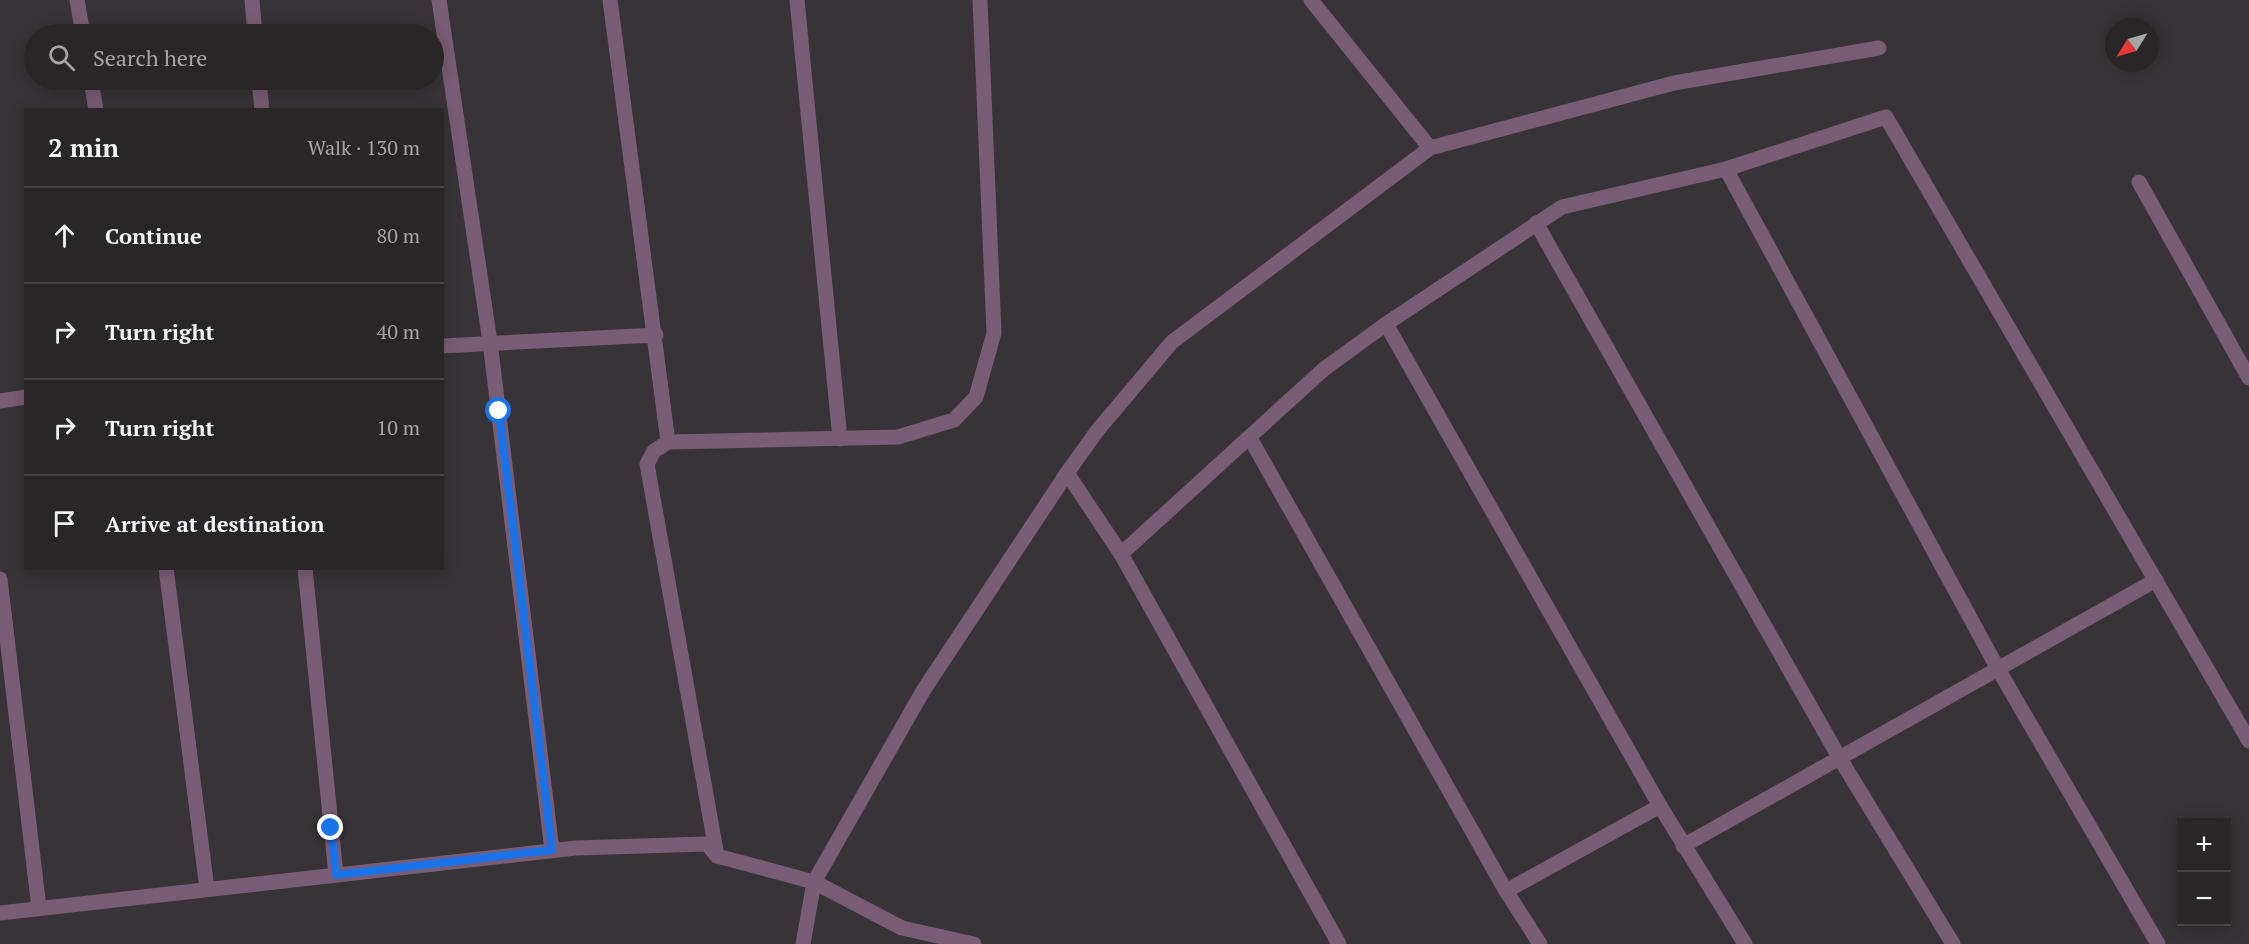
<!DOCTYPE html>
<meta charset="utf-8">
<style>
:root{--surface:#292628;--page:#312e30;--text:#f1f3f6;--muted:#a5a5a8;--line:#454345}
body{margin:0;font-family:"PT Serif",serif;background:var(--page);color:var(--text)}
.controls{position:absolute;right:18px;bottom:18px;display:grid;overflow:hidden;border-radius:0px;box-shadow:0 3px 15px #0003}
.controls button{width:54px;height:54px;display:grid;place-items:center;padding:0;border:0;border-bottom:2px solid var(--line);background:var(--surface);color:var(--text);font:30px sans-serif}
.compass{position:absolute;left:2105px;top:18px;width:54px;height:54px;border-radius:50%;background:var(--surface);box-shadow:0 3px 15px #0003;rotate:233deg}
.stop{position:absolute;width:18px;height:18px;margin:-14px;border:4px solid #1a73e8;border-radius:50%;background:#fff}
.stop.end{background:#1a73e8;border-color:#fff;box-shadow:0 2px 6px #0008}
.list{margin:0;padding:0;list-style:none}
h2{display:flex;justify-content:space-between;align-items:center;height:78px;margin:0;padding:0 24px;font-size:26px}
h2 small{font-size:20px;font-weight:400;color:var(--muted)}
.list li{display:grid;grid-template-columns:39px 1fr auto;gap:18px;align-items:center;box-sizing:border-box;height:96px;padding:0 24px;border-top:2px solid var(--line)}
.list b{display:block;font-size:22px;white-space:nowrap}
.list em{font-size:20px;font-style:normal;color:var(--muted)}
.icon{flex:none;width:33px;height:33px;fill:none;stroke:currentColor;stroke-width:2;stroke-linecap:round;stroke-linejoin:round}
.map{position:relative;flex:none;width:2249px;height:944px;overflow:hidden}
.search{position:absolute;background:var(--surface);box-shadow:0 3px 15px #0003;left:24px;top:24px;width:420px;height:66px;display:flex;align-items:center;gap:15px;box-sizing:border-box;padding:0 21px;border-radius:33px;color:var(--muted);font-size:22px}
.panel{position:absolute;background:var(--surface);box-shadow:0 3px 15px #0003;left:24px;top:108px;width:420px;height:462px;border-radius:0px}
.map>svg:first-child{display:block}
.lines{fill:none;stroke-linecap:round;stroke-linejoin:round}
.minor{stroke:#795c75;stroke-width:15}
.route{stroke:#1a73e8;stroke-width:8}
</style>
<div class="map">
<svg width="2249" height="944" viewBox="0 0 2249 944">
<rect width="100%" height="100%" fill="#373336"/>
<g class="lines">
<g class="minor">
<polyline points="77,0 83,34"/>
<polyline points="252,0 255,34"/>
<polyline points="439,0 490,342 552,850"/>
<polyline points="610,0 668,442 654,451 647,464 717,856"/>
<polyline points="797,0 840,439"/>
<polyline points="1311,0 1430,148"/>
<polyline points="91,80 96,110"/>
<polyline points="259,80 262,110"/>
<polyline points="1726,169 1998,669 2158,944"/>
<polyline points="2139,182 2249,378"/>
<polyline points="1536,223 1839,757 1953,944"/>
<polyline points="1386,324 1660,806 1745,944"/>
<polyline points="442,346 656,335"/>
<polyline points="0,401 26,397"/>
<polyline points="1250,438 1506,891 1540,944"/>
<polyline points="668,442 898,437 954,420 976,397 994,333 980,0"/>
<polyline points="1067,473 1121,554 1339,944"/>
<polyline points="1121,554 1324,369 1386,324 1562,207 1726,169 1886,117 2249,741"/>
<polyline points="166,568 207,889"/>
<polyline points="305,568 336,875"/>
<polyline points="0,579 39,908"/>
<polyline points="1683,846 2156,580"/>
<polyline points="1506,891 1660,806"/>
<polyline points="0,913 576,848 707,844 717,856 814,882 923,691 1067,473 1097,431 1172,342 1430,148 1674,83 1879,48"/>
<polyline points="803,944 814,882 902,928 974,944"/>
</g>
</g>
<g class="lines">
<polyline class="route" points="331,828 336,875 552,850 499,411"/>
</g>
</svg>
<div class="controls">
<button>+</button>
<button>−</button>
</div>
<svg class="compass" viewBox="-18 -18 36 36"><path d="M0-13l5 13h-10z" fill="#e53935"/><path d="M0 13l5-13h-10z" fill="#a5a5a8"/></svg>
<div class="stop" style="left:499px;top:411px"></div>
<div class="stop end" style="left:331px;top:828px"></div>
<div class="search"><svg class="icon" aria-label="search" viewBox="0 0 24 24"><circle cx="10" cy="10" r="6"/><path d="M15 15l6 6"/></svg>Search here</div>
<section class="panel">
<h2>2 min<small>Walk · 130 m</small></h2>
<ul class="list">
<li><svg class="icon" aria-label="ahead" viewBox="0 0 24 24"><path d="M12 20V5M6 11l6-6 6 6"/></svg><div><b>Continue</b></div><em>80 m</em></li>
<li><svg class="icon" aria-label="right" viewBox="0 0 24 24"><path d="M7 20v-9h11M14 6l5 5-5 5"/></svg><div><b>Turn right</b></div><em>40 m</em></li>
<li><svg class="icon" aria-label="right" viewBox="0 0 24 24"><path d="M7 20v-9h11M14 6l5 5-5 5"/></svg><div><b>Turn right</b></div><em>10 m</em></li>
<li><svg class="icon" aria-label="arrive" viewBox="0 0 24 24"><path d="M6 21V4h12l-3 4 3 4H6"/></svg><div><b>Arrive at destination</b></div></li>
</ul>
</section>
</div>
